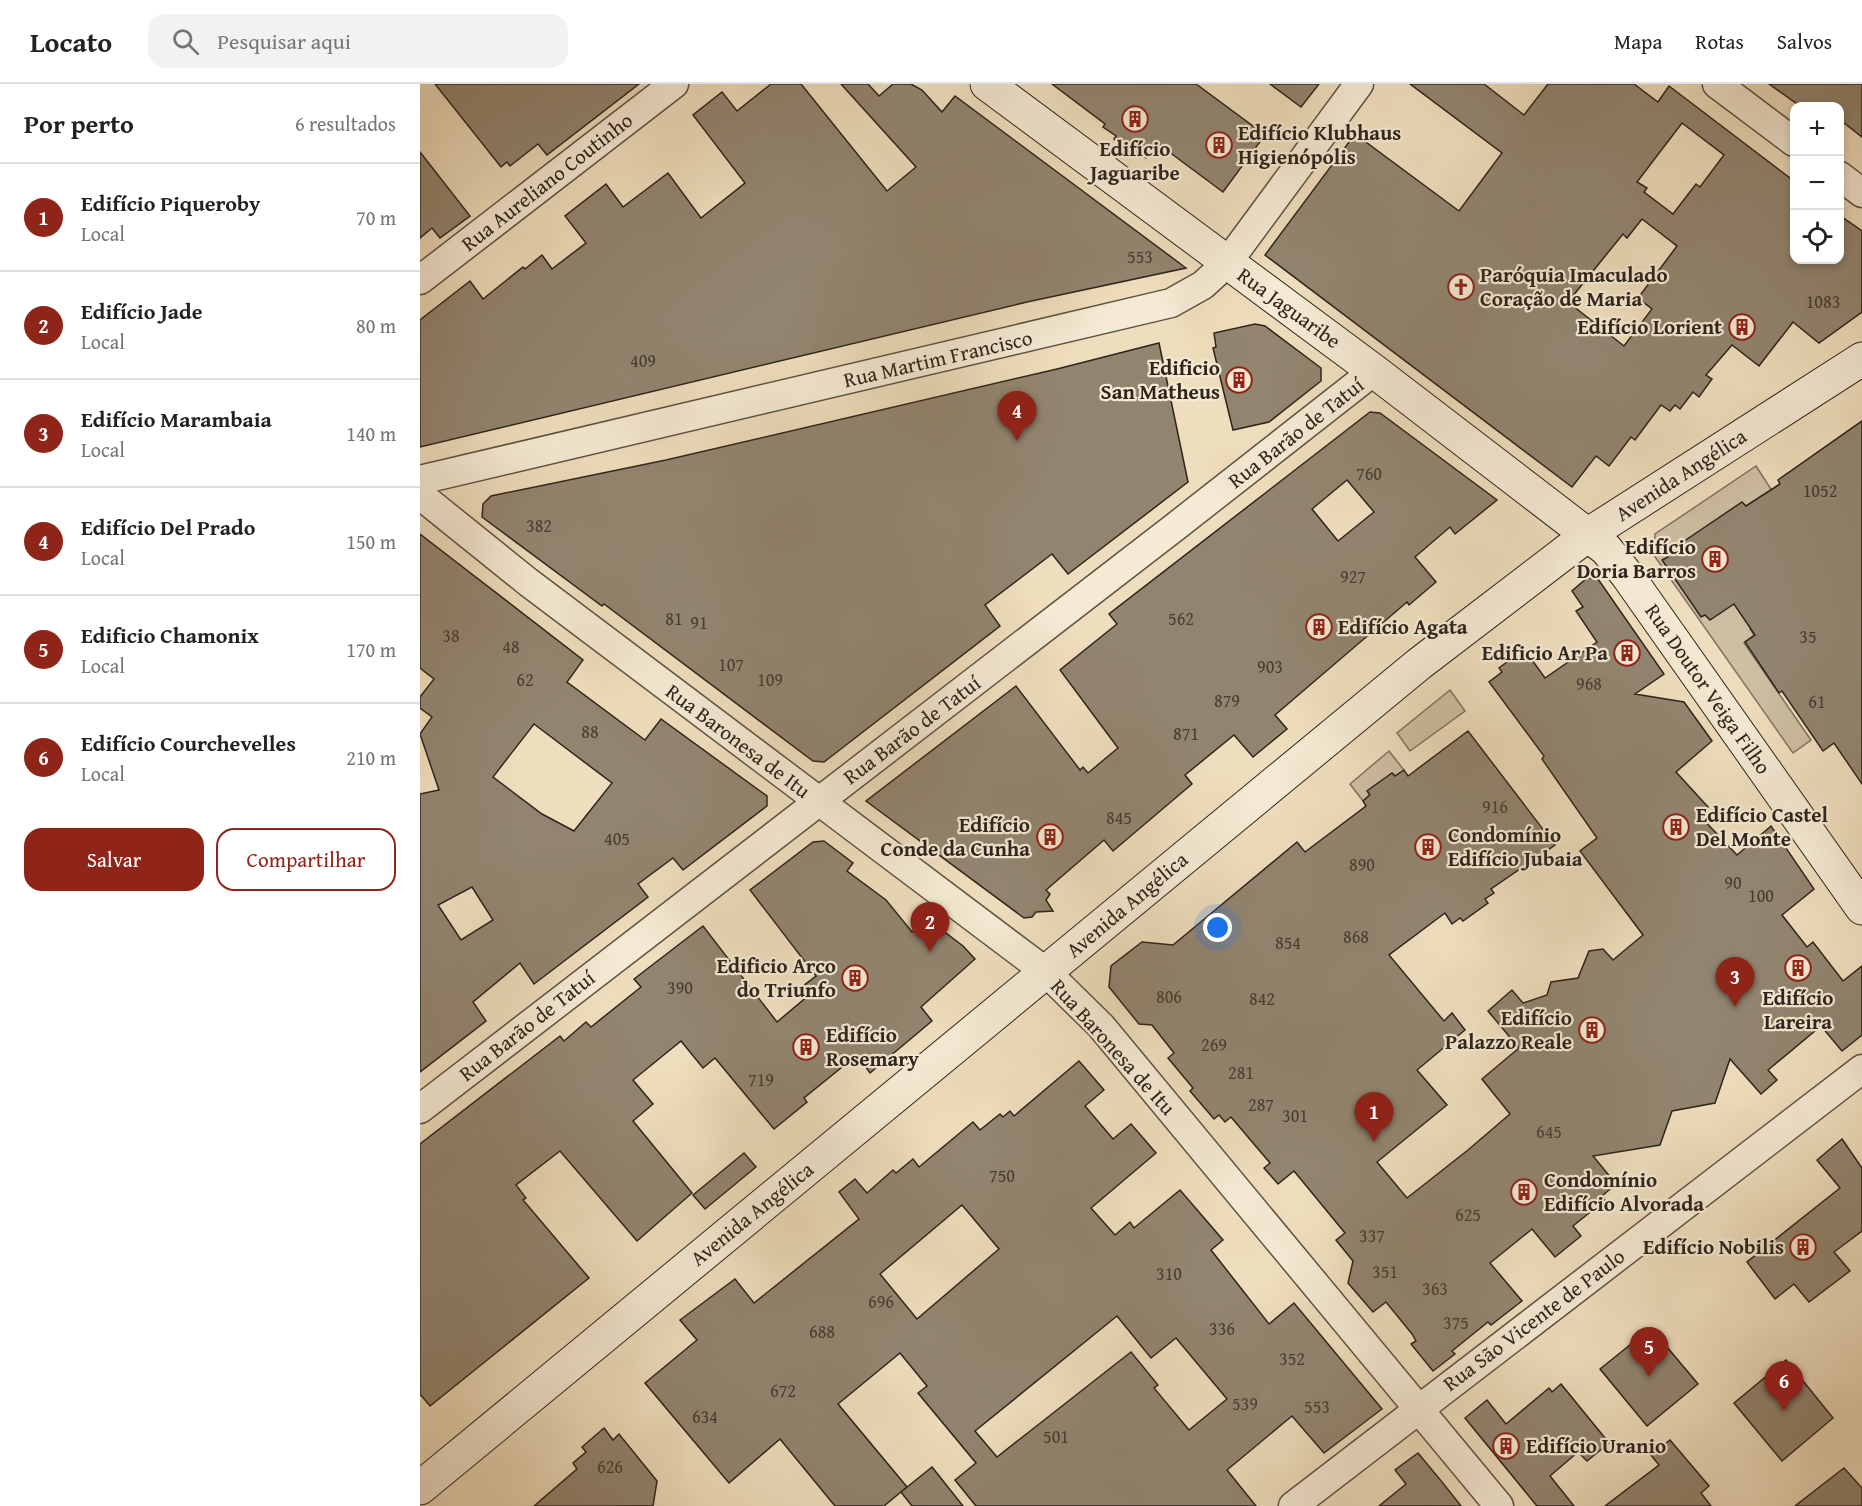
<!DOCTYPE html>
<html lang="pt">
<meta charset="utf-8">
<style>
:root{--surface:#fff;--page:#f2f2f2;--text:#222;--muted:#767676;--line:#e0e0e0;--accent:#8f2418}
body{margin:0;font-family:"Gentium Book Plus",serif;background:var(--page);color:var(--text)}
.controls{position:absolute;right:18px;top:18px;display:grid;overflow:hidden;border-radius:12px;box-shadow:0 3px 9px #0003}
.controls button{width:54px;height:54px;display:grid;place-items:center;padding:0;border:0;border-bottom:2px solid var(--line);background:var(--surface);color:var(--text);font:30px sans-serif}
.you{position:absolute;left:798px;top:844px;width:21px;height:21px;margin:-15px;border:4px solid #fff;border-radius:50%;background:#1a73e8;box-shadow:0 0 0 9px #1a73e833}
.badge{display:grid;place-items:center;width:39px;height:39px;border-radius:50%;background:var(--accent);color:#fff;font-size:20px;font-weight:700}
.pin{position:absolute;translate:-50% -50px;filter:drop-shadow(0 2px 3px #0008)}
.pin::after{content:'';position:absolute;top:32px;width:21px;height:18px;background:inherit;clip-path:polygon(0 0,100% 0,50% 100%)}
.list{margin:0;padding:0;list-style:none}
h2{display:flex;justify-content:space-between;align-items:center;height:78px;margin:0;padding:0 24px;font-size:26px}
h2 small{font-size:20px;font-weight:400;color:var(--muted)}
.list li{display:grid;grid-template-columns:39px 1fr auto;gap:18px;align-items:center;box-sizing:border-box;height:108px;padding:0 24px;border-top:2px solid var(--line)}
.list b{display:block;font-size:22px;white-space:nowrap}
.list p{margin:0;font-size:20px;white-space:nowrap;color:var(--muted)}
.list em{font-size:20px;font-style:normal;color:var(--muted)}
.actions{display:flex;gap:12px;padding:18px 24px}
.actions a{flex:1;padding:14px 0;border:2px solid var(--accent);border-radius:18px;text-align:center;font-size:21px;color:var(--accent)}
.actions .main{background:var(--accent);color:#fff}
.icon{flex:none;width:33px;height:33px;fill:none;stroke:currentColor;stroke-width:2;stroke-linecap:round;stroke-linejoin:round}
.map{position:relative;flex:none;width:1442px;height:1422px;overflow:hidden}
header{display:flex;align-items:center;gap:36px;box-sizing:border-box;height:84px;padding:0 30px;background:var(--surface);border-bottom:2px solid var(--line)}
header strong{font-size:28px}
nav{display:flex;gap:33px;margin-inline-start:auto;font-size:21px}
.search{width:420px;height:54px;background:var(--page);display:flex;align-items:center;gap:15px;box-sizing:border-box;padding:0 21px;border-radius:18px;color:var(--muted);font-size:22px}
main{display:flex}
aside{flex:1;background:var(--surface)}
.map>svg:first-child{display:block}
.green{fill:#cebea2;stroke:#7e715f;stroke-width:1.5}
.building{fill:#928570;stroke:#2e241c;stroke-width:1.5;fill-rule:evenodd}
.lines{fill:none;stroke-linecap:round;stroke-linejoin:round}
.street-casing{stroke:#5e5244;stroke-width:31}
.secondary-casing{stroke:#2e241c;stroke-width:35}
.street{stroke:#f5ead4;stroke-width:28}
.secondary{stroke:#f5ead4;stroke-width:33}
.labels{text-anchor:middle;stroke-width:4.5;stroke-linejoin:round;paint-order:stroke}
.number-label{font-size:18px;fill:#473c31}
.poi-label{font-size:21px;font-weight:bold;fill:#2e241c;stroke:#f5ead4;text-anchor:start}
.street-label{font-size:21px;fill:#2e241c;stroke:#f5ead4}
</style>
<header>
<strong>Locato</strong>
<div class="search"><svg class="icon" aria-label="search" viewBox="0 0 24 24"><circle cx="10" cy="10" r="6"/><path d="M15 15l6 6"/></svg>Pesquisar aqui</div>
<nav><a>Mapa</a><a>Rotas</a><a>Salvos</a></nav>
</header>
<main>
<aside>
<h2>Por perto<small>6 resultados</small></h2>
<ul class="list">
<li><span class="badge">1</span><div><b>Edifício Piqueroby</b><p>Local</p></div><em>70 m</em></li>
<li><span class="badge">2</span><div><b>Edifício Jade</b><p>Local</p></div><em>80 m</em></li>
<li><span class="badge">3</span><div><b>Edifício Marambaia</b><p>Local</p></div><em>140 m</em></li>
<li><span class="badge">4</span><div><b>Edifício Del Prado</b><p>Local</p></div><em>150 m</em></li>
<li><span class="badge">5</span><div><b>Edificio Chamonix</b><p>Local</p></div><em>170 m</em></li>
<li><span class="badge">6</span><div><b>Edifício Courchevelles</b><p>Local</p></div><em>210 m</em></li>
</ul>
<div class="actions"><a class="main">Salvar</a><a>Compartilhar</a></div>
</aside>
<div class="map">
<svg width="1442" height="1422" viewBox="0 0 1442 1422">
<rect width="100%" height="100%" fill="#efdebd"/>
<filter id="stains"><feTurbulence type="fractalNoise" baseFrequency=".00333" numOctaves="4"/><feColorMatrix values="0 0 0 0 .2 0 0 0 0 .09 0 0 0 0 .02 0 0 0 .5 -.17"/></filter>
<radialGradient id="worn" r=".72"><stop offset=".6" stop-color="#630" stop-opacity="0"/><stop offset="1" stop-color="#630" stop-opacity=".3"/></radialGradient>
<g class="green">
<polygon points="1336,382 1382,453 1389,503 1330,545 1334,551 1324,559 1391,656 1373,669 1233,470 1235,450"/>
<polygon points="1030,606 1045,627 990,667 977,649"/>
<polygon points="969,667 984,686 975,692 972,689 943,717 930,700"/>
</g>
<g class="building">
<polygon points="15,0 219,0 127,71 118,60 90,82 87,78 81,83"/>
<polygon points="351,0 381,0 467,107 496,83 421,0 448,0 459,12 473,0 491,0 502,6 522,28 535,12 766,184 607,218 0,363 0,236 50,197 63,215 103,183 105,185 122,171 132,185 166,159 145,132 186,100 203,123 248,89 281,134 325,99 273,31 302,8 317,27"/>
<polygon points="632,0 776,0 845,51 803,108 737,59 726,74 712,64 709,67 694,55 696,52 683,43 685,40"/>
<polygon points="850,0 899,0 881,23"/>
<path d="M 990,0 L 1064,0 L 1104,31 L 1128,0 L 1214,0 L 1238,18 L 1249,2 L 1374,97 L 1374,176 L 1419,176 L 1419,131 L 1442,147 L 1442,228 L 1399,259 L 1373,238 L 1339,282 L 1312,261 L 1286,291 L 1292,295 L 1279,313 L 1273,308 L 1260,325 L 1255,321 L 1250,327 L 1241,321 L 1215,356 L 1211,353 L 1189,382 L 1176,372 L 1152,403 L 845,171 L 935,50 L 1039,127 L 1082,69 ZM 1262,39 L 1304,71 L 1280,103 L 1276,100 L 1253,130 L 1224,108 L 1227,104 L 1217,98 ZM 1222,135 L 1257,162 L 1218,214 L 1232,225 L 1204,262 L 1148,218 L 1203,150 L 1207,154 Z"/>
<polygon points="1349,0 1442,0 1442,53 1419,35 1419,22 1380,22"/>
<polygon points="0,68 50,132 20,154 12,144 0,154"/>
<polygon points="835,240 845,242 901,284 901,297 849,338 813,346 793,264 796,263 794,249"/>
<polygon points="739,259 768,398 648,490 632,470 565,521 580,542 404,678 393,677 184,520 182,522 62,433 63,420 71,412 246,376 637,285"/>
<path d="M 950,328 L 960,329 L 1077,416 L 1035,450 L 1030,443 L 995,473 L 1016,498 L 989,521 L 987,518 L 855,631 L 867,645 L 833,673 L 814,651 L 765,691 L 772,700 L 693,767 L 684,756 L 626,806 L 630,810 L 626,816 L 633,827 L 616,828 L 612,833 L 604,834 L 446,717 L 596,602 L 660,686 L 663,683 L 668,689 L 698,664 L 640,586 L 697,540 L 689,530 ZM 927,396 L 954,428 L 918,457 L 892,425 Z"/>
<polygon points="1442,337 1442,700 1414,659 1403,667 1362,607 1359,609 1325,558 1335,551 1314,520 1290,536 1285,531 1281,533 1242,476 1248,473 1245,470 1322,418 1326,422 1360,400 1358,396"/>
<path d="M 0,450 L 163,576 L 147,598 L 225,656 L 241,635 L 347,712 L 347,722 L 263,786 L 253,774 L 218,800 L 228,813 L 114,900 L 100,879 L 53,918 L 66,937 L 0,988 L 0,710 L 19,706 L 0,650 L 12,633 L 0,624 L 0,613 L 14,595 L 0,584 ZM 114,640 L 192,699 L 154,747 L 122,730 L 73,693 ZM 52,803 L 73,836 L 41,856 L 18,821 Z"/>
<polygon points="1167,494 1178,495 1244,590 1215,610 1264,618 1292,657 1256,688 1288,723 1279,731 1317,771 1351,742 1394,805 1362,831 1387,863 1393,858 1423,897 1442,882 1442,951 1422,967 1401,942 1348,986 1357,996 1341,1010 1310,975 1295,1019 1252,1027 1240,1061 1173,1072 1196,1100 1182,1112 1185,1116 1153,1142 1161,1152 1135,1173 1112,1145 1070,1179 1102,1217 1071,1241 1068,1238 1032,1267 1035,1270 1013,1287 991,1260 996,1257 992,1250 966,1218 953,1228 928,1199 933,1177 916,1156 925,1149 874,1087 858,1100 844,1084 850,1079 811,1033 805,1038 799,1031 794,1035 770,1007 773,1004 748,974 754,969 732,941 719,940 689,903 691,882 722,858 753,861 877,758 885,768 946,722 943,717 950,711 947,707 972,689 975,692 984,686 988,692 1048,647 1135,761 1071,805 1074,809 1065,815 1068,819 1043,837 1040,834 1032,840 1025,829 969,871 1024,937 1032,929 1045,946 997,986 1027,1021 957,1078 987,1114 1048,1066 1090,1030 1062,995 1099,964 1068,927 1092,906 1103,919 1127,911 1131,898 1158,894 1169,867 1183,865 1193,876 1223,851 1160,767 1177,754 1122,675 1124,672 1069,598 1082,588 1079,584 1094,573 1098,577 1107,569 1125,594 1177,558 1156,527 1163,523 1152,507"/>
<polygon points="404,757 433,779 427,787 466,816 492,848 496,844 505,854 518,843 543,862 555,875 501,923 512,937 450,989 437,971 384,1014 387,1018 354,1045 295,974 283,984 261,957 213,996 233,1020 213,1037 272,1109 217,1157 140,1067 96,1101 106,1114 103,1116 169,1194 10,1322 0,1310 0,1060 140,952 144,957 166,938 171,943 221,903 214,895 283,842 357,938 389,911 383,902 396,892 330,806 393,758"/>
<path d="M 659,977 L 684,1006 L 665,1022 L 693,1055 L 711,1040 L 736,1069 L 671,1124 L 695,1151 L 710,1138 L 714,1144 L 760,1106 L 803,1156 L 791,1166 L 849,1240 L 874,1219 L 962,1325 L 904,1369 L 872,1332 L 807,1386 L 836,1422 L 556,1422 L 535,1396 L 556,1379 L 498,1309 L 507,1302 L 480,1269 L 418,1320 L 487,1403 L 464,1422 L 415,1422 L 360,1355 L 309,1399 L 225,1299 L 277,1256 L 260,1236 L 315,1195 L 334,1219 L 439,1135 L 419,1108 L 435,1095 L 447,1109 L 473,1086 L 476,1089 L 493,1075 L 499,1083 L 553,1038 L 560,1046 L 580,1030 L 583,1033 L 590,1027 L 594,1032 ZM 542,1121 L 579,1165 L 497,1235 L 460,1190 ZM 697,1232 L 731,1274 L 756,1254 L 807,1315 L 769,1346 L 734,1304 L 738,1301 L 711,1268 L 577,1373 L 555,1347 Z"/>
<polygon points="1422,1055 1442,1084 1442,1147 1414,1168 1430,1187 1389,1218 1374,1200 1355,1215 1327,1178 1420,1104 1397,1076"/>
<polygon points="324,1069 336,1083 285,1125 273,1111"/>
<polygon points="1231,1244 1278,1300 1227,1342 1180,1285"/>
<polygon points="1366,1276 1413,1334 1362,1377 1314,1319"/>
<polygon points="1141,1300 1189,1359 1167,1377 1158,1368 1130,1392 1154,1422 1117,1422 1045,1334 1067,1316 1086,1340 1129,1304 1132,1308"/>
<polygon points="184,1344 193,1356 199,1350 237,1397 233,1422 114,1422 157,1385 153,1379 166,1368 162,1363"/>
<polygon points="1250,1356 1289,1402 1281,1409 1291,1422 1185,1422 1239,1381 1231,1371"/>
<polygon points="998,1369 1022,1398 1041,1422 959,1422 986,1400 975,1386"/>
<polygon points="512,1383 543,1422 492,1422 481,1408"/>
<polygon points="1424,1384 1442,1404 1442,1422 1375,1422"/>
</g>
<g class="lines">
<g class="street-casing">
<g id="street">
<polyline points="1297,0 1374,58"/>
<polyline points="1420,92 1442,109"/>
<polyline points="0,196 254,0"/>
<polyline points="0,396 751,219 783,201 807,179 939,0"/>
<polyline points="0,411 108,498 626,888 681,942 1079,1422"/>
<polyline points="0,1025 755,443 954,287"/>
<polyline points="873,1422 1442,985"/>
</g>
</g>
<g class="secondary-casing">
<g id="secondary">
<polyline points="567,0 954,287 1186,465 1207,491 1442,824"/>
<polyline points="0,1404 999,580 1169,450 1442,275"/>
</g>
</g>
<use href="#street" class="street"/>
<use href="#secondary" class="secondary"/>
</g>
<defs>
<g id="building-ring" transform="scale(1.35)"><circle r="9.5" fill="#f5ead4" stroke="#8f2418" stroke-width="1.5"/><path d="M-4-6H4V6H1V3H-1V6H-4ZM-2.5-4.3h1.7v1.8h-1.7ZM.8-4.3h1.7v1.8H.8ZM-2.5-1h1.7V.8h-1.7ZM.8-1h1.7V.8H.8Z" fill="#8f2418"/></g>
<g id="church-ring" transform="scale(1.35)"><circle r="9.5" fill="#f5ead4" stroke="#8f2418" stroke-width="1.5"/><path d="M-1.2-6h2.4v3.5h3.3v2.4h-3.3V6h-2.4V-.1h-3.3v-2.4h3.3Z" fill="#8f2418"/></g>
</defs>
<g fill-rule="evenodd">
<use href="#building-ring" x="715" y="35"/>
<use href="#building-ring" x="799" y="61"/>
<use href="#church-ring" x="1041" y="203"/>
<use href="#building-ring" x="1322" y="243"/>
<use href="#building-ring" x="819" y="296"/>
<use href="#building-ring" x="1295" y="475"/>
<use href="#building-ring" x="899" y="543"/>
<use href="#building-ring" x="1207" y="569"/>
<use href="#building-ring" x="1256" y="743"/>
<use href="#building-ring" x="630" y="753"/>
<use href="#building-ring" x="1008" y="763"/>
<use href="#building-ring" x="1378" y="884"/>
<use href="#building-ring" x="435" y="894"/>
<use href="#building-ring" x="1172" y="946"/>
<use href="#building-ring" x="386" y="963"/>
<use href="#building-ring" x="1104" y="1108"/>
<use href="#building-ring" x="1383" y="1163"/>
<use href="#building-ring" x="1086" y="1362"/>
</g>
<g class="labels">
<g class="number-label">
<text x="720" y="179">553</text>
<text x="1403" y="224">1083</text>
<text x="223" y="283">409</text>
<text x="949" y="396">760</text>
<text x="1400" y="413">1052</text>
<text x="119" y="448">382</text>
<text x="933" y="499">927</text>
<text x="254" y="541">81</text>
<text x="761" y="541">562</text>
<text x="279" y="545">91</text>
<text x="31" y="558">38</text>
<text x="1388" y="559">35</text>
<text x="91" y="569">48</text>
<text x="311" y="587">107</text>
<text x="850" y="589">903</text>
<text x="105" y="602">62</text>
<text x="350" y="602">109</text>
<text x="1169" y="606">968</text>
<text x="807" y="623">879</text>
<text x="1397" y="624">61</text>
<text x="170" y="654">88</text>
<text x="766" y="656">871</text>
<text x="1075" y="729">916</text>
<text x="699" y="740">845</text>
<text x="197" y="761">405</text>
<text x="942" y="787">890</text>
<text x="1313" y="805">90</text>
<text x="1341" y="818">100</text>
<text x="936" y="859">868</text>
<text x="868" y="865">854</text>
<text x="260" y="910">390</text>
<text x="749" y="919">806</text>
<text x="842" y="921">842</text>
<text x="794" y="967">269</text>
<text x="821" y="995">281</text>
<text x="341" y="1002">719</text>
<text x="841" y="1027">287</text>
<text x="875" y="1038">301</text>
<text x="1129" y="1054">645</text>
<text x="582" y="1098">750</text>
<text x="1048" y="1137">625</text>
<text x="952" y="1158">337</text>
<text x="965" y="1194">351</text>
<text x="749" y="1196">310</text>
<text x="1015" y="1211">363</text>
<text x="461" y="1224">696</text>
<text x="1036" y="1245">375</text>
<text x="802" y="1251">336</text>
<text x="402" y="1254">688</text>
<text x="872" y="1281">352</text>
<text x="363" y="1313">672</text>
<text x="825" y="1326">539</text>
<text x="897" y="1329">553</text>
<text x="285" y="1339">634</text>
<text x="636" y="1359">501</text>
<text x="190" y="1389">626</text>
</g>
<g class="poi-label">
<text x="818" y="56">Edifício Klubhaus<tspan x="818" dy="24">Higienópolis</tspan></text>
<text x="715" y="72" text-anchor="middle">Edifício<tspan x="715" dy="24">Jaguaribe</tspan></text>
<text x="1060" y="198">Paróquia Imaculado<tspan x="1060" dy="24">Coração de Maria</tspan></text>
<text x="1302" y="250" text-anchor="end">Edifício Lorient</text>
<text x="800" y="291" text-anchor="end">Edificio<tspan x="800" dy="24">San Matheus</tspan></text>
<text x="1276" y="470" text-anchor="end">Edifício<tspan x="1276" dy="24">Doria Barros</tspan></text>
<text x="918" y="550">Edifício Agata</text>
<text x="1188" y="576" text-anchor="end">Edificio Ar Pa</text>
<text x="1276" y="738">Edifício Castel<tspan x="1276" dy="24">Del Monte</tspan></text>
<text x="610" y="748" text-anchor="end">Edifício<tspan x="610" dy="24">Conde da Cunha</tspan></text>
<text x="1028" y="758">Condomínio<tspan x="1028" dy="24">Edifício Jubaia</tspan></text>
<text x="416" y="889" text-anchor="end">Edificio Arco<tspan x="416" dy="24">do Triunfo</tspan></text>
<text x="1378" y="921" text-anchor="middle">Edifício<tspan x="1378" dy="24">Lareira</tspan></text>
<text x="1152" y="941" text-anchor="end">Edifício<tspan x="1152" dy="24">Palazzo Reale</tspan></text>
<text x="406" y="958">Edifício<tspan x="406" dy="24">Rosemary</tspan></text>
<text x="1124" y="1103">Condomínio<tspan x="1124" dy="24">Edifício Alvorada</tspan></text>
<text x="1364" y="1170" text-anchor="end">Edifício Nobilis</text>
<text x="1106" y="1369">Edifício Uranio</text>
</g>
<g class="street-label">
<text transform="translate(127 98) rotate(-38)" y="7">Rua Aureliano Coutinho</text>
<text transform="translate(869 224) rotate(36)" y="7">Rua Jaguaribe</text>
<text transform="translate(518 275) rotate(-13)" y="7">Rua Martim Francisco</text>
<text transform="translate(876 349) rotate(-38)" y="7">Rua Barão de Tatuí</text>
<text transform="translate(1261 391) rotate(-33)" y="7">Avenida Angélica</text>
<text transform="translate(1288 605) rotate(55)" y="7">Rua Doutor Veiga Filho</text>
<text transform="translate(492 646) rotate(-37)" y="7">Rua Barão de Tatuí</text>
<text transform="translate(318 657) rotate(37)" y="7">Rua Baronesa de Itu</text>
<text transform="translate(707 821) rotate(-40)" y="7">Avenida Angélica</text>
<text transform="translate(107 942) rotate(-38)" y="7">Rua Barão de Tatuí</text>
<text transform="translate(693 963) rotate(48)" y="7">Rua Baronesa de Itu</text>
<text transform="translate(332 1130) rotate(-39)" y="7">Avenida Angélica</text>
<text transform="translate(1114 1236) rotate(-37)" y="7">Rua São Vicente de Paulo</text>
</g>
</g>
<rect width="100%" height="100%" filter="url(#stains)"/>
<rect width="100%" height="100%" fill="url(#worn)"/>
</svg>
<div class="controls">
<button>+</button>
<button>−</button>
<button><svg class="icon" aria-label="locate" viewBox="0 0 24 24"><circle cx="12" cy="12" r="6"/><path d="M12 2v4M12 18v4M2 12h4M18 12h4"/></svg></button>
</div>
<div class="you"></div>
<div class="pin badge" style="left:954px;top:1058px">1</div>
<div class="pin badge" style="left:510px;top:868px">2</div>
<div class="pin badge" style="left:1315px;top:923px">3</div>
<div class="pin badge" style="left:597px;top:357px">4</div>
<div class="pin badge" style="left:1229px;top:1293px">5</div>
<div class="pin badge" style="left:1364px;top:1327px">6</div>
</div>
</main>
